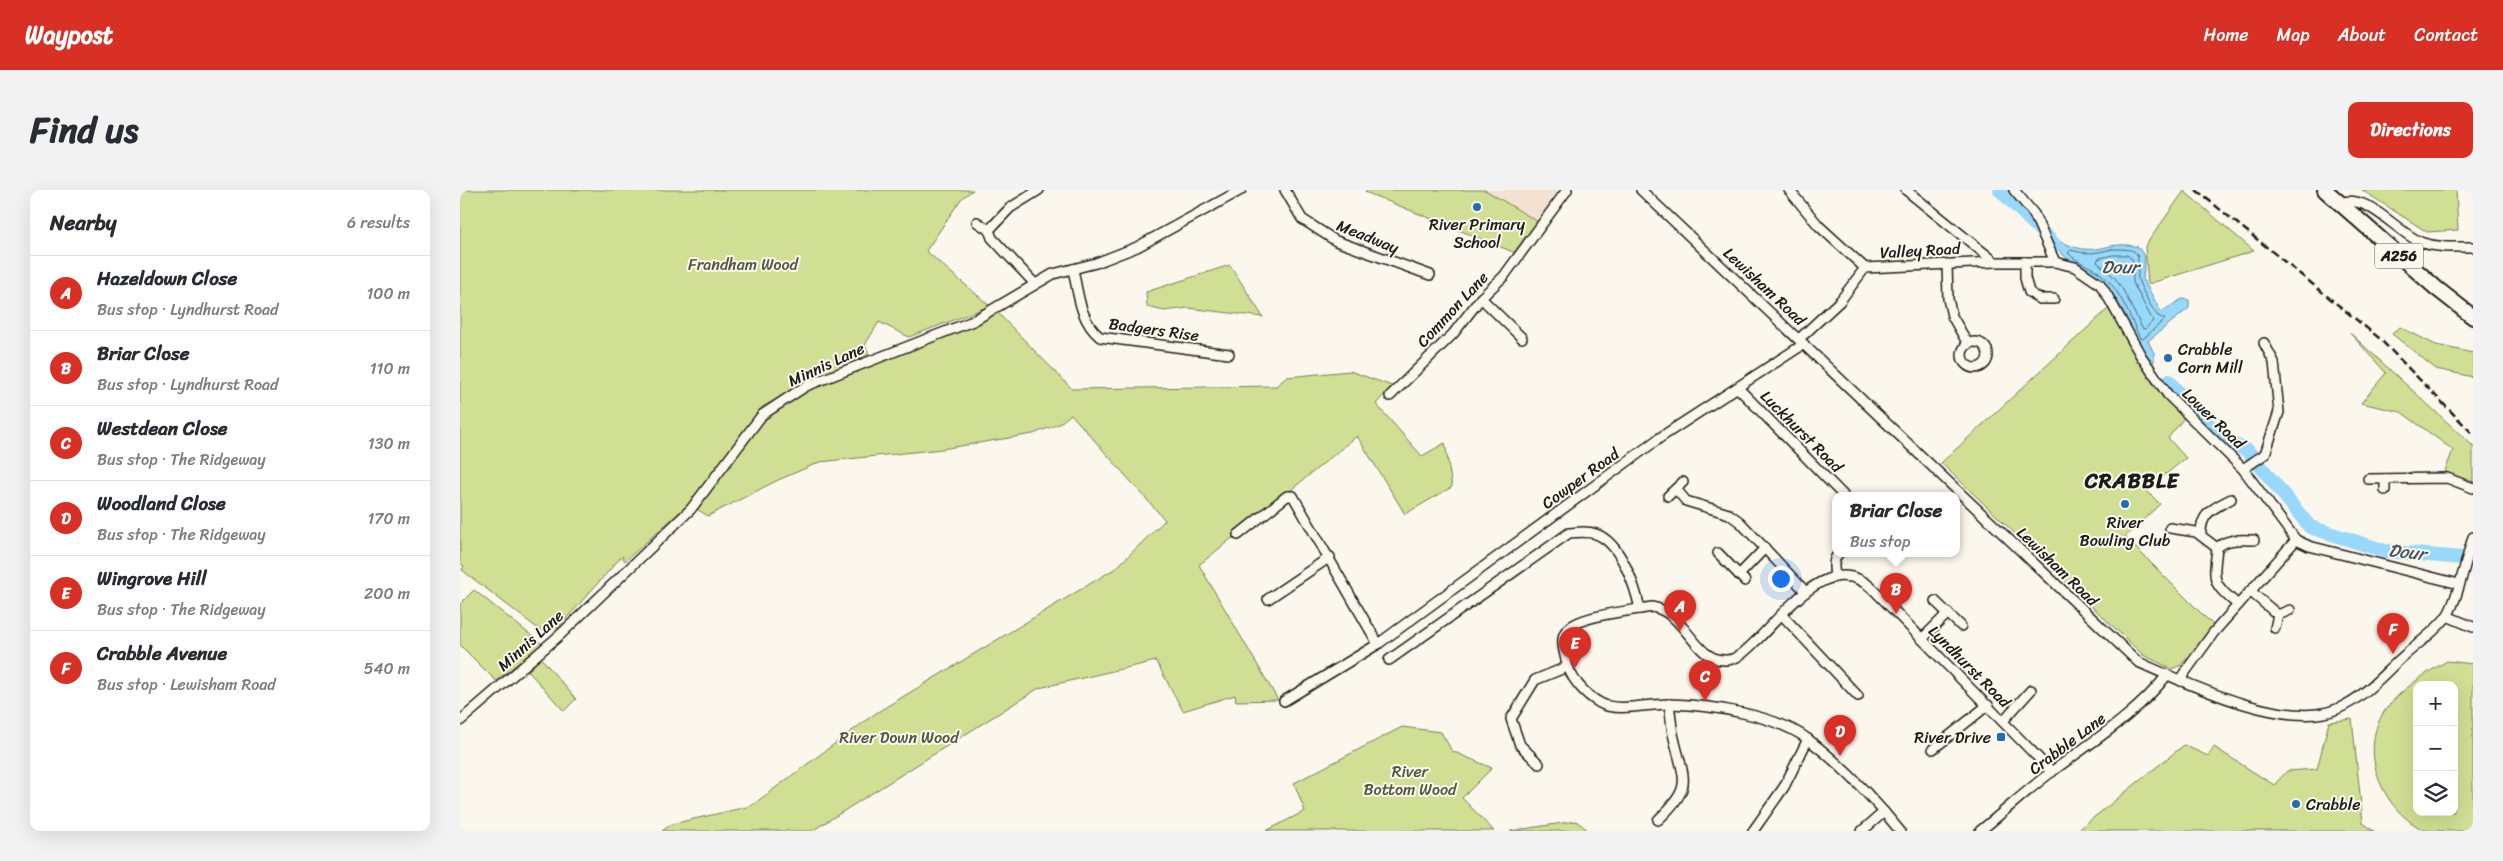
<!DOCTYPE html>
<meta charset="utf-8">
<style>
:root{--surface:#fff;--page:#f2f2f3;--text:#2b2b33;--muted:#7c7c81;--line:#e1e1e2;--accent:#d93025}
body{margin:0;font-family:Sriracha,sans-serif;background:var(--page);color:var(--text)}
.controls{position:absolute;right:15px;bottom:15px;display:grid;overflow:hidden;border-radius:10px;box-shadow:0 5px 20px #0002}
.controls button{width:45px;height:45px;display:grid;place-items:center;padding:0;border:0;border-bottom:1px solid var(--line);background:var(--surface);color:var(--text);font:25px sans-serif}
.you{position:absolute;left:1320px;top:388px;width:18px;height:18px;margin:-12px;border:4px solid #fff;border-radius:50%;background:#1a73e8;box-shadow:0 0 0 8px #1a73e833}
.badge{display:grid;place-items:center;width:32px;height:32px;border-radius:50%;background:var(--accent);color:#fff;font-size:16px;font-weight:700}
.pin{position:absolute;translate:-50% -41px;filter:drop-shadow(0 1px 2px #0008)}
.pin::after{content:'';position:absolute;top:26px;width:18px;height:15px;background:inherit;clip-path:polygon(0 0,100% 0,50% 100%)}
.popup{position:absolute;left:1372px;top:302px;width:128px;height:65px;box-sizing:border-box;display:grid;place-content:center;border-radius:10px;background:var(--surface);filter:drop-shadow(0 1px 4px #0005);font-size:16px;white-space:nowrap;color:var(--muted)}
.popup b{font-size:19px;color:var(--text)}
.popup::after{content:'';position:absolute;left:50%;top:100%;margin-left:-10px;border:10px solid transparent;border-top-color:var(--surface)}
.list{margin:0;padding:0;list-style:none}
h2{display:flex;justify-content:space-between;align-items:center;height:65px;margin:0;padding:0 20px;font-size:21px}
h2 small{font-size:16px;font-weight:400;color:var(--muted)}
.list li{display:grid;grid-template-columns:32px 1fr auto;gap:15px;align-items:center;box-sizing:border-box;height:75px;padding:0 20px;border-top:1px solid var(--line)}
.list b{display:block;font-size:19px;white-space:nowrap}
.list p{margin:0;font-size:16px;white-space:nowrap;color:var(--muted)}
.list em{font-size:16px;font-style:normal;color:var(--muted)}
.icon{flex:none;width:28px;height:28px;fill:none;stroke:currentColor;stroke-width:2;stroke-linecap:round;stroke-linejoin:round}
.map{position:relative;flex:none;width:2013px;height:641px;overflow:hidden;border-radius:10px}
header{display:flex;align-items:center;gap:30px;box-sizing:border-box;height:70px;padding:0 25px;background:var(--accent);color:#fff}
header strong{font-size:24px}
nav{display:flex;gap:28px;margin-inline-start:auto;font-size:18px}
.intro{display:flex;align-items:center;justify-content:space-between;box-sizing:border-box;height:120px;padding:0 30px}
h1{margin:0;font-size:35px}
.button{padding:12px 22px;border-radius:10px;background:var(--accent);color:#fff;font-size:18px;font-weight:700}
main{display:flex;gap:30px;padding:0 30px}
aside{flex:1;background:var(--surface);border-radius:10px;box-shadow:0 5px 20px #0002}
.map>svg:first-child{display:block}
.built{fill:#f3e1d2}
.green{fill:#d0df93;stroke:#767e58;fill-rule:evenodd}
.water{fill:#98d8fa;stroke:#668da1}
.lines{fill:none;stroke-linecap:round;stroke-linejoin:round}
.shore{stroke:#4e6775;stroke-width:1}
.river{stroke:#98d8fa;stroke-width:14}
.street-casing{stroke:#1c1c1c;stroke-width:12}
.primary-casing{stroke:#1c1c1c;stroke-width:18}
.street{stroke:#fbf7ec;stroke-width:9}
.primary{stroke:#fbf7ec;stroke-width:14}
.rail{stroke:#1c1c1c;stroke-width:2.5;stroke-dasharray:8 4;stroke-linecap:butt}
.poi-dot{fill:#1f6fb2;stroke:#fbf7ec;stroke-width:2}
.labels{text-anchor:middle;stroke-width:4;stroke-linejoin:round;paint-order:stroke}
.shield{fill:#fbf7ec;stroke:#5f5e5a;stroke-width:1}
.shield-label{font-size:15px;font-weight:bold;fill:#1c1c1c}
.poi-label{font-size:16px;fill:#1c1c1c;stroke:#fbf7ec}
.street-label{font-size:16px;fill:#1c1c1c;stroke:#fbf7ec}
.park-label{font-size:16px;fill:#525640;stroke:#fbf7ec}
.water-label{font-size:18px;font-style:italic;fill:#41545f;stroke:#fbf7ec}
.district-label{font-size:21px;font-weight:bold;letter-spacing:1px;fill:#1c1c1c;stroke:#fbf7ec}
</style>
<header>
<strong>Waypost</strong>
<nav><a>Home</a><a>Map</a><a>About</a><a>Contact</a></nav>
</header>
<div class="intro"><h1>Find us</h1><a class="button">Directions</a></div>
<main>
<aside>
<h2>Nearby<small>6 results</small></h2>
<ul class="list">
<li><span class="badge">A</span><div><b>Hazeldown Close</b><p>Bus stop · Lyndhurst Road</p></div><em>100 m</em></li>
<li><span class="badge">B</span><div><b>Briar Close</b><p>Bus stop · Lyndhurst Road</p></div><em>110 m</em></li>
<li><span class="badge">C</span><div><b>Westdean Close</b><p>Bus stop · The Ridgeway</p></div><em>130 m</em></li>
<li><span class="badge">D</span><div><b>Woodland Close</b><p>Bus stop · The Ridgeway</p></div><em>170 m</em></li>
<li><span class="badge">E</span><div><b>Wingrove Hill</b><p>Bus stop · The Ridgeway</p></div><em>200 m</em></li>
<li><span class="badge">F</span><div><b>Crabble Avenue</b><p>Bus stop · Lewisham Road</p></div><em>540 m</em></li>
</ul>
</aside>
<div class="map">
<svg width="2013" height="641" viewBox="0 0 2013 641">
<rect width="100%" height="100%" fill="#fbf7ec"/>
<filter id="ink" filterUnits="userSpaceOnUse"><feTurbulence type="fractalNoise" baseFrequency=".02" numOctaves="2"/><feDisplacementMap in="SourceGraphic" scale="10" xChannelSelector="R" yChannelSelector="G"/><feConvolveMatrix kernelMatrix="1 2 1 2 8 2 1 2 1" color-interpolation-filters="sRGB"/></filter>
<g filter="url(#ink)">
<polygon class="built" points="906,0 1103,0 1058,64 905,2"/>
<g class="green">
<polygon points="0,0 513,0 501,9 466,61 530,116 449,147 419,132 405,155 409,164 345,194 302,217 231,312 165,371 162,366 98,438 81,441 2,380 4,376 0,373"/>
<polygon points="906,0 1025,0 1080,33 1058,64 905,2"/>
<polygon points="1902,0 1996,0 1998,40 1967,42"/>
<polygon points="1724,1 1794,61 1688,94 1685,56"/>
<polygon points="770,75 803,127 728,118 704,121 687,117 686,102"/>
<path d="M 1649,118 C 1675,154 1691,198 1724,228 L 1708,248 L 1726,268 L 1686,300 L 1700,314 L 1665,347 L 1755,437 L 1721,475 L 1712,479 L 1683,465 L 1481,273 Z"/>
<polygon points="534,119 612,199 816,196 827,187 890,181 932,196 916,214 962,266 985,253 992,297 945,324 897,246 739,375 818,510 776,511 775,505 723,521 696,471 579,498 352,641 202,641 212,634 291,616 416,523 656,378 705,330 611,224 599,234 573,244 482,259 360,272 316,291 248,326 235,318 302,225 346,196"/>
<polygon points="1940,137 1976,155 2013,163 2013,187 1976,179 1932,144"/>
<polygon points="1890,143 2013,256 2013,295 1985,281 1993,260 1941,222 1901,213 1926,183"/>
<polygon points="14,400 82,454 36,491 0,455 0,414"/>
<polygon points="81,468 116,509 104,521 68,481"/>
<path d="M 1987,471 L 2013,474 L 2013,641 C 2002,641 1972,641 1964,640 C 1924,621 1900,567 1921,527 C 1932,505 1966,483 1987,471 ZM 1957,495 L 1994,495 L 1994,622 L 1957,622 Z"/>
<polygon points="1892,529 1903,633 1914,641 1617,641 1724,555 1748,566 1754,557 1814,595 1827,581 1857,579 1869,532"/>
<polygon points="942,537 981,542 992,561 1032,578 1002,608 1034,641 806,641 845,621 834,593"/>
<polygon points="1116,631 1129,641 1050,641"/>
</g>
<path class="water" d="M 1597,51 C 1605,53 1614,58 1623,59 C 1643,62 1653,50 1678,57 L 1685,67 L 1683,89 L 1701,122 L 1722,109 L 1729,110 L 1729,118 L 1688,151 L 1694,163 L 1694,172 L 1691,173 L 1684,166 C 1672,142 1661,107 1640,90 C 1625,77 1606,73 1595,55 Z"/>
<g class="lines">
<g class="shore">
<path d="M 1652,59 C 1684,59 1677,62 1678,88 C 1678,93 1694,123 1698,126 C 1700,127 1703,128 1705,129 L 1683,149 L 1680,148 C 1669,126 1661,100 1641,84 C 1631,76 1616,72 1608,63 L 1611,60 C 1626,65 1637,63 1652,59 Z"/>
<polygon points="1653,65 1667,65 1673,70 1673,93 1693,131 1685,139 1682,138 1663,100 1655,88 1637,72 1638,69"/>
</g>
<g class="river">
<polyline points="1540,0 1595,55"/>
<polyline points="1709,191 1733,221 1769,252 1788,261 1850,337 1925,361 2013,369"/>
</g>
<g class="street-casing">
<g id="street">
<polyline points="825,0 842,29 876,51 970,85"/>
<path d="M 1181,0 L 1678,472 C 1726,493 1826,541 1877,519 C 1901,509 1918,490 1936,473 C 1952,457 1974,444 1987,426 C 1997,412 2007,366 2013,347"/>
<polyline points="1329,0 1359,36 1405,78 1535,72 1595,72 1615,77 1640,94 1647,105 1681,166 1708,205 1783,279 1836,350 1849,356 1999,394"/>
<polyline points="1446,0 1535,72"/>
<polyline points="1554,0 1574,24 1595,72"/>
<path d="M 1879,13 C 1909,2 1937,44 1963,53 C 1979,58 1996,57 2013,57"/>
<polyline points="517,32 529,40 532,48 575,94"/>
<polyline points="529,40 550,18 579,0"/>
<polyline points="1565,72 1565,88 1569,102 1580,109 1594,109"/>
<polyline points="1487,74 1488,109 1492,126 1508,154"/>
<path d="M 613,79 C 618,103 620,131 640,147 L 769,164"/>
<polyline points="1021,108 1062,148"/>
<polyline points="1339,149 1380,111 1405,78"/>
<circle cx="1515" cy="165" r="13"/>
<polyline points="1279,199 1383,305"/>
<polyline points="930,206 993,144 1021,108 1044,86 1107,0"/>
<polyline points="1783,279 1805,264 1819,222 1814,172 1804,153"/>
<polyline points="1908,289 1987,288 2013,298"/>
<polyline points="1925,289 1925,300"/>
<polyline points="1216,299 1226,311 1269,324 1280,332 1346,402"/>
<polyline points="1208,306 1223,292"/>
<polyline points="1710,338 1736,342 1757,358"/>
<polyline points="778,345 827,306 833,306 918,454"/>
<path d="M 1741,345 C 1740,323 1754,318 1771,309"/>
<polyline points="1258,363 1285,391"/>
<polyline points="1279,385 1305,358"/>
<path d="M 1375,387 C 1374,378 1372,370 1379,363"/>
<polyline points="1790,401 1818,425"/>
<polyline points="808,409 870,367"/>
<polyline points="1475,411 1501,436"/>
<path d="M 1778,415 C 1752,393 1753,392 1757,358 C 1767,348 1781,350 1794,350"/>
<polyline points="1322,425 1398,506"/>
<polyline points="1987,426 2013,437"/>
<polyline points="1815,438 1818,425 1830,420"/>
<polyline points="1462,449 1488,423"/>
<path d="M 929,470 L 1109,343 C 1119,342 1127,341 1136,344 C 1161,353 1175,396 1180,419"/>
<polyline points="1721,491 1723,485 1754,442 1836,350"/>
<polyline points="824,511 918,454 1201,247 1344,154"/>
<polyline points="0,531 101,444 231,319 302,225 346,196 513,131 593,84 636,73 677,57 781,0"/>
<polyline points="1543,531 1571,500"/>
<polyline points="1473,559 1528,515"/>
<polyline points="1079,574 1060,555 1051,529 1075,490 1107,477"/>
<path d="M 1198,630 C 1234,596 1224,591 1214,548 C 1211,537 1211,525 1209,514"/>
<polyline points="1293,641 1324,597 1348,549"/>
<polyline points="1402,641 1424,622"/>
<path d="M 1440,641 C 1413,608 1383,576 1349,550 C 1317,525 1251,515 1211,514 C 1192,513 1157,523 1140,513 C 1124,504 1110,488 1106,470 C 1104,461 1100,448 1106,441 C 1118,425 1171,421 1192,417 C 1226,422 1235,473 1267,470 C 1280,469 1289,457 1298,449 C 1328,419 1372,358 1415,401 L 1592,582"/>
<path d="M 1520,641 C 1545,621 1568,599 1594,580 C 1633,551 1677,524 1707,485"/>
</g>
</g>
<g class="primary-casing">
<polyline id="primary" points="1865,0 1976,98 2013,127"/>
</g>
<use href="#street" class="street"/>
<use href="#primary" class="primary"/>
<polyline class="rail" points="1736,0 1919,148 2013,244"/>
</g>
</g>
<g class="poi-dot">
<circle cx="1017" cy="17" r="5"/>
<circle cx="1708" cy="168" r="5"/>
<circle cx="1665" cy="314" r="5"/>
<rect x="1536" y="542" width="10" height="10" rx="2.5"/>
<circle cx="1836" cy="614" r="5"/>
</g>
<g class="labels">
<rect class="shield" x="1915" y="53.5" width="48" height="25" rx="4"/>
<g class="shield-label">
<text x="1939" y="71">A256</text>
</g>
<g class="poi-label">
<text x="1017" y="40">River Primary<tspan x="1017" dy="18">School</tspan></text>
<text x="1718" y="165" text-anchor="start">Crabble<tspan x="1718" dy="18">Corn Mill</tspan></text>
<text x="1665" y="338">River<tspan x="1665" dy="18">Bowling Club</tspan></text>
<text x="1531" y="553" text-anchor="end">River Drive</text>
<text x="1846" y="620" text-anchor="start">Crabble</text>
</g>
<g class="street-label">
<text transform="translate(908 46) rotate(22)" y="6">Meadway</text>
<text transform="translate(1460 60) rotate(-3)" y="6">Valley Road</text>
<text transform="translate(1305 96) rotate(43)" y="6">Lewisham Road</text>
<text transform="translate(992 119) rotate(-47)" y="6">Common Lane</text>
<text transform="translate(694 139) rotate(8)" y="6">Badgers Rise</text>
<text transform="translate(366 174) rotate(-25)" y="6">Minnis Lane</text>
<text transform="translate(1754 228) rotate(44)" y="6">Lower Road</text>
<text transform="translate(1342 241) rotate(45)" y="6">Luckhurst Road</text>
<text transform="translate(1120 288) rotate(-36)" y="6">Cowper Road</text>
<text transform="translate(1598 376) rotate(44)" y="6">Lewisham Road</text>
<text transform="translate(70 450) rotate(-42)" y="6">Minnis Lane</text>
<text transform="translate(1510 476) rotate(45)" y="6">Lyndhurst Road</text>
<text transform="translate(1607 553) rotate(-37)" y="6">Crabble Lane</text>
</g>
<g class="park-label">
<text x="283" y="80">Frandham Wood</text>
<text x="439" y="553">River Down Wood</text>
<text x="950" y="587">River<tspan x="950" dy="18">Bottom Wood</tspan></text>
</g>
<g class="water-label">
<text x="1660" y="83">Dour</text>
<text transform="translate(1947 362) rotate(6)" y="6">Dour</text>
</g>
<g class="district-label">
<text x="1672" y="298">CRABBLE</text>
</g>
</g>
</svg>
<div class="controls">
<button>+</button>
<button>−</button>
<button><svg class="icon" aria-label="layers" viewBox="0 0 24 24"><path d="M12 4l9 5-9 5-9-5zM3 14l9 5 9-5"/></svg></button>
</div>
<div class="you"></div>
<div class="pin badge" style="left:1220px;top:441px">A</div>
<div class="pin badge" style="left:1436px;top:424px">B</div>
<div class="popup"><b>Briar Close</b>Bus stop</div>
<div class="pin badge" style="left:1245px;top:511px">C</div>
<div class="pin badge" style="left:1380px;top:566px">D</div>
<div class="pin badge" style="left:1115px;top:478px">E</div>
<div class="pin badge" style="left:1933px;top:464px">F</div>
</div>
</main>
